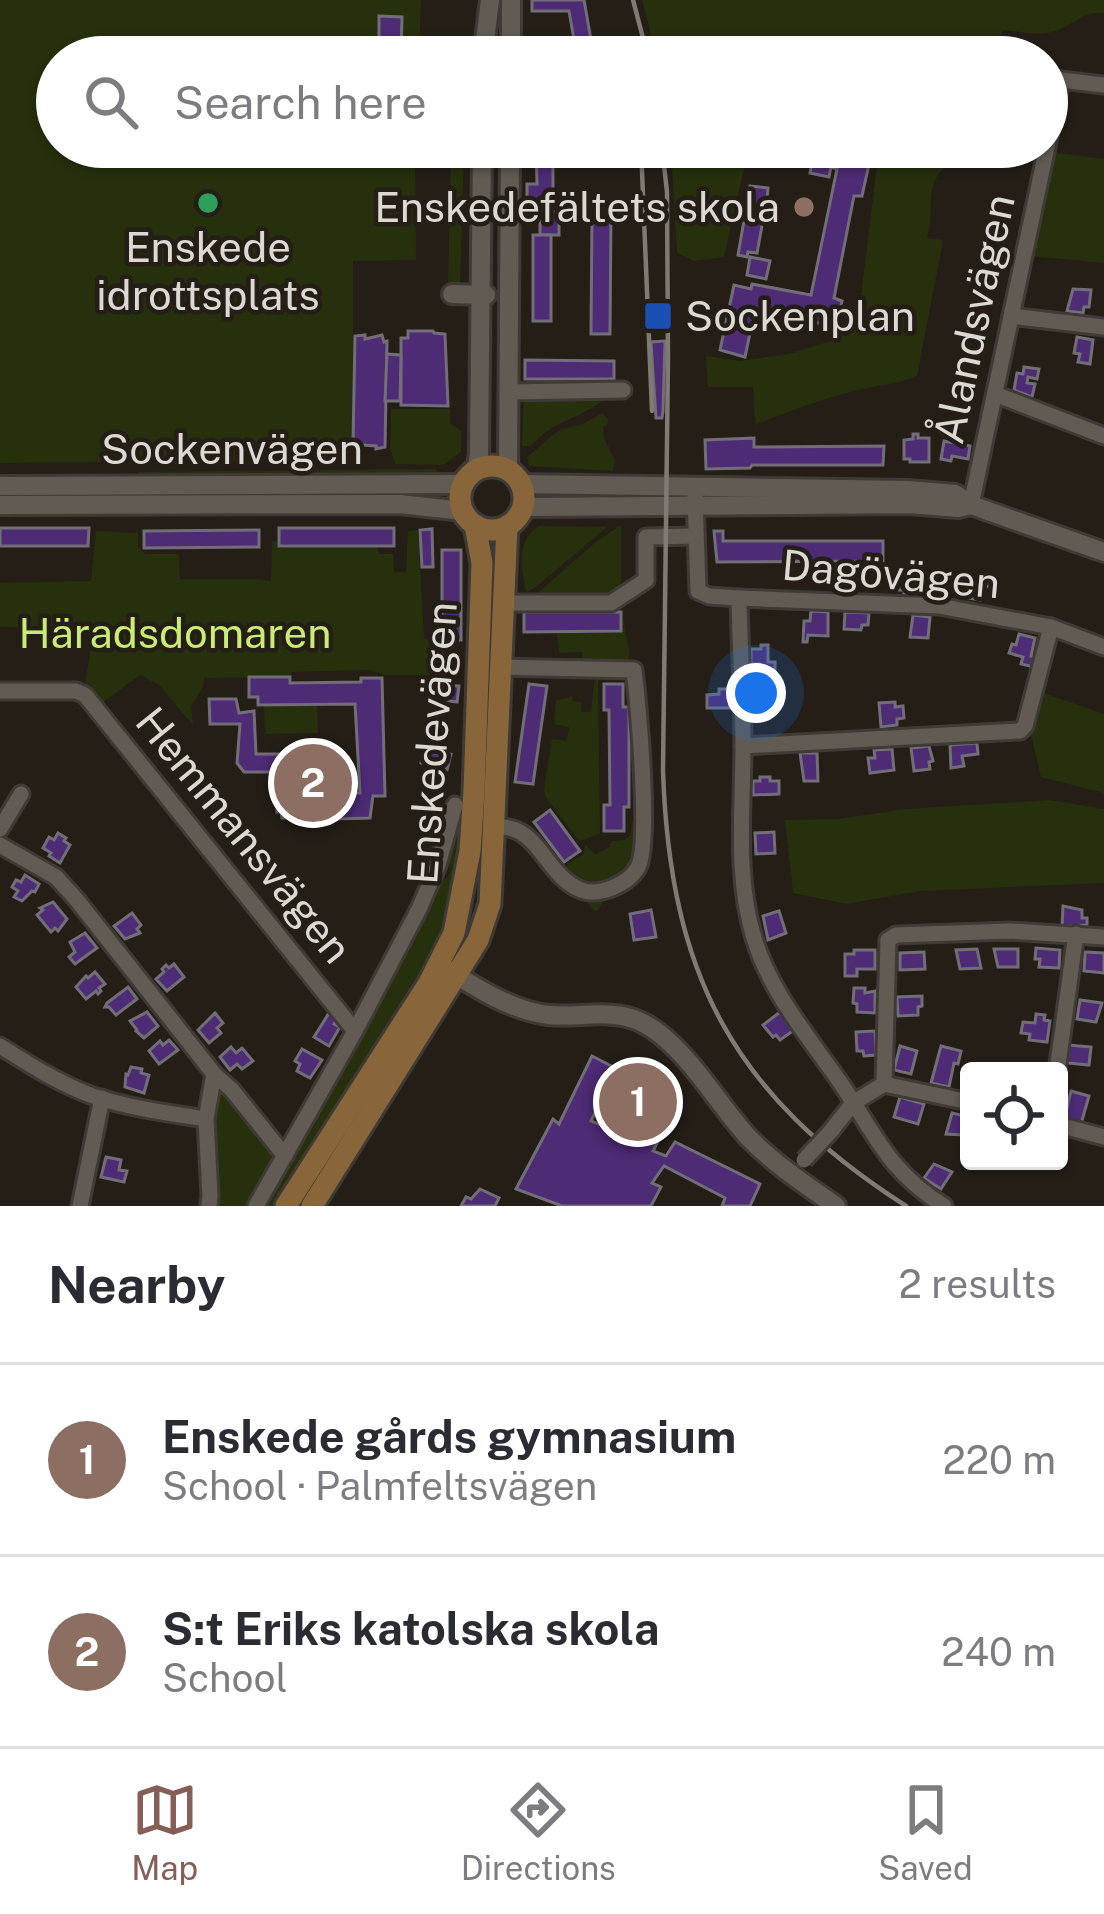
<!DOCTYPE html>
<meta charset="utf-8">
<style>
:root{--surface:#fff;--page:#f2f2f3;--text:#2b2b33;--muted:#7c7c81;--line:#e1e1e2;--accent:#855f57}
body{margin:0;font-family:"Public Sans",sans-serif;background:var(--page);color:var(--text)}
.controls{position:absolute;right:36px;bottom:36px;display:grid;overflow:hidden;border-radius:12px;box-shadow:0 3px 9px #0004}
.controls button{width:108px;height:108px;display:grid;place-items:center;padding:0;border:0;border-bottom:3px solid var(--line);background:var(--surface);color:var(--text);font:60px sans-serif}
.you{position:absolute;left:756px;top:693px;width:42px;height:42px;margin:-30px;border:9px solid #fff;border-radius:50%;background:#1a73e8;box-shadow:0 0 0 18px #1a73e833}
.badge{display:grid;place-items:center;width:78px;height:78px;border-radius:50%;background:var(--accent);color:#fff;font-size:39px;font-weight:700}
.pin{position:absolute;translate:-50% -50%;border:6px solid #fff;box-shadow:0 3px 12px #0006}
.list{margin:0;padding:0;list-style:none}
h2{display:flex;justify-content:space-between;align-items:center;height:156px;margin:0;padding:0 48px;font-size:51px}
h2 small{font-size:39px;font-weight:400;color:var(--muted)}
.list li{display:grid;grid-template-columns:78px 1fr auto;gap:36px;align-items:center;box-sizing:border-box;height:192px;padding:0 48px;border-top:3px solid var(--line)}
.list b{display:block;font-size:45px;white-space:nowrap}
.list p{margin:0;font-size:39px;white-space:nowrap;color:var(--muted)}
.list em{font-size:39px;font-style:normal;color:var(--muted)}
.icon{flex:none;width:66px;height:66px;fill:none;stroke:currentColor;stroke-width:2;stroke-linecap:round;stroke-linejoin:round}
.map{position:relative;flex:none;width:1104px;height:1206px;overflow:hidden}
.search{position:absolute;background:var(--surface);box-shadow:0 3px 9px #0004;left:36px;right:36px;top:36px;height:132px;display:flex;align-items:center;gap:30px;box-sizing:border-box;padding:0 42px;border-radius:66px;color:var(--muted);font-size:45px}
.sheet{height:540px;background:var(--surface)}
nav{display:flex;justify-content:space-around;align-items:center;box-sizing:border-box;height:168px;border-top:3px solid var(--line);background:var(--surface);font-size:33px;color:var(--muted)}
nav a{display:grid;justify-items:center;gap:6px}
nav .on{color:var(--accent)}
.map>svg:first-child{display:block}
.green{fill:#26300d}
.building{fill:#4d2b75;stroke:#716e78;stroke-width:3}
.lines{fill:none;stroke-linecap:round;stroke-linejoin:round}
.minor-casing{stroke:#3f3a36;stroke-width:21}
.tertiary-casing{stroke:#3f3a36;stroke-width:24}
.secondary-casing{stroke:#3f3a36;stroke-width:27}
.minor{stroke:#625b53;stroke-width:15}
.tertiary{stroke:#625b53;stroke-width:18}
.secondary{stroke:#89663a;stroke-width:21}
.rail{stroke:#7f7a74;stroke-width:4.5}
.minor-bridge-casing{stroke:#3f3a36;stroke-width:21;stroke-linecap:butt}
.minor-bridge{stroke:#625b53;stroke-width:15}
.leisure-dot{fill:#2e9e5b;stroke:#241e17;stroke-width:4.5}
.education-dot{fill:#8d6e63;stroke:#241e17;stroke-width:4.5}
.transit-dot{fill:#1a4fb4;stroke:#241e17;stroke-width:4.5}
.labels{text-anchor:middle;stroke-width:9;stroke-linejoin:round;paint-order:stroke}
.poi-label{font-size:42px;fill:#dcd8d3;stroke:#241e17;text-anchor:end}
.street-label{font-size:42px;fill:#dcd8d3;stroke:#241e17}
.park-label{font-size:42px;fill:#c9ec73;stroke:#241e17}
</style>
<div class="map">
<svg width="1104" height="1206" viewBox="0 0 1104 1206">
<rect width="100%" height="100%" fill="#241e17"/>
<g class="green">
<polygon points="0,0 421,0 419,57 57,57 57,147 415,147 416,260 353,261 353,444 343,460 0,463"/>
<path d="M 642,0 L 1104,0 L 1104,13 C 1082,10 1068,31 1046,33 C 1033,35 1017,31 1004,30 L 999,37 L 994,57 L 657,57 Z"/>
<polygon points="451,147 464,147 460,287 448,285"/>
<polygon points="671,147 749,147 724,257 694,261 677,253"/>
<path d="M 869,147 L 978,147 C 967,154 952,160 943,169 C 924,186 935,216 927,238 L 942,240 L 942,246 L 917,376 C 897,385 875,385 853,391 C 819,400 787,412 755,425 L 753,387 L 708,387 L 706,356 L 740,361 L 789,354 L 837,339 L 859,313 L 878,158 Z"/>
<polygon points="1051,152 1104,159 1104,263 1029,256"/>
<path d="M 604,395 L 605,399 C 581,418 552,421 531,446 L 522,446 L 524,396 Z"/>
<polygon points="391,409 450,409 450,423 461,431 461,452 443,465 395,464 390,448"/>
<polygon points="602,413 608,419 607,425 603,427 604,438 615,460 613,471 529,466 527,457 559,430 583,424"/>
<polygon points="436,469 440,478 138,483 139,472"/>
<polygon points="621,525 621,589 606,598 532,598 597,541"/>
<path d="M 539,526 L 607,527 L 536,587 L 526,592 C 521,569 516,539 539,526 Z"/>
<polygon points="418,530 424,639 438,640 438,651 461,653 462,675 385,675 370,670 291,672 290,677 204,678 203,687 191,706 193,725 159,685 140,675 102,703 85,685 94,628 0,627 0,583 91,581 96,531 138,533 138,546 145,554 179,554 180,579 253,579 271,581 272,541 278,541 279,548 378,548 379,554 393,554 394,572 406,572 408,531"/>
<polygon points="623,615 629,652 628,662 583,663 582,652 559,653 557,633 620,633"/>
<polygon points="595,676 598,677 600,834 579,841 545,796 544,789 552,739 567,741 569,727 554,724 556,701 572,696 573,701 581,702 581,712 591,712"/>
<polygon points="1044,693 1104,714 1104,793 1041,777 1030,730"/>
<polygon points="264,706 317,706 318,733 265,734"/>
<polygon points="1050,800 1104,809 1104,883 921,891 846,904 793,893 785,820 838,819 906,809"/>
<polygon points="464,808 465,823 451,917 413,992 276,1206 266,1206 403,955 438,882 448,877 451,870 445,855 457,809"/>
<polygon points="632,821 637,821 636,853 597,911 593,910 554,857 557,855 566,866 584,853 585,844 595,855 610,847 611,841 625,840 631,834"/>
<polygon points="218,1091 227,1094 273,1153 276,1161 251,1206 215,1206 213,1133"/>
</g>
<g class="building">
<polygon points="532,0 584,0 594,57 577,57 569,11 532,11"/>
<polygon points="379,16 402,17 401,57 379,57"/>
<polygon points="536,147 553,147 553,193 544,193 544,201 527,201 527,184 537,184"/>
<polygon points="815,147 841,147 871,155 862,196 854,196 834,298 842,301 836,327 755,309 745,357 720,350 734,285 751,289 752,284 811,295 837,169 831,167 829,177 810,173"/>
<polygon points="750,186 768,188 767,199 771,200 770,208 765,209 757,253 748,252 747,257 738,255"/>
<rect x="540" y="212" width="19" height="23"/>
<polygon points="592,217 611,217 610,334 591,334"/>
<rect x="533" y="235" width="18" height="86"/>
<polygon points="750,257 770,261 766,279 747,275"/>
<polygon points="1073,289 1091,290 1089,307 1084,307 1083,313 1067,311"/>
<polygon points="408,331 433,331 434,333 445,334 448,406 401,405 401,338 408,338"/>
<polygon points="365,335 365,339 382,335 384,342 387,341 385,447 376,449 376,446 363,445 359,449 357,444 353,444 355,336"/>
<polygon points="1077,337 1093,340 1090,364 1078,362 1080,354 1074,353"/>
<polygon points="665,341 663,411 662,418 656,418 651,342"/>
<polygon points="387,354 401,355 400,401 385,401"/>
<polygon points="525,360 614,361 614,379 525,379"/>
<polygon points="1024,367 1039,369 1037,379 1028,377 1027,383 1035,384 1032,397 1014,390 1017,373 1023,374"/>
<polygon points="913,434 918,434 918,438 929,438 929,462 910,462 910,459 904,459 904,440 913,439"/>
<polygon points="754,438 754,447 884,446 883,465 752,465 750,468 706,469 705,440"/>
<polygon points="944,441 970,446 968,459 952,456 951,461 941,459"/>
<polygon points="0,528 89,528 88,546 0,546"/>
<rect x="279" y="528" width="115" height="18"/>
<polygon points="432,529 433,567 422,567 420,530"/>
<polygon points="259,530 259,547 144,548 144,531"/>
<polygon points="714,531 723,531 723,541 883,541 883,561 717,562"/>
<rect x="442" y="550" width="19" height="90"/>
<polygon points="907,573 914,573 913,592 904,594 904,590 888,590 889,576 906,577"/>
<polygon points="968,578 991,582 990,587 981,585 980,600 963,597"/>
<polygon points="811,611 828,612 828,636 808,635 807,642 803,642 804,621 810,621"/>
<polygon points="524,612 621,612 621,631 524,632"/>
<polygon points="845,612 869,613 868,625 862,625 861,630 844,629"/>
<polygon points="913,615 930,617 928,638 910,637"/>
<polygon points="1019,634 1035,638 1031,656 1036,657 1034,667 1021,664 1023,657 1009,653 1012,644 1016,645"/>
<polygon points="761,645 768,645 768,662 775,662 775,670 759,670 759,664 751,664 751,649 761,649"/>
<polygon points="249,677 290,677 290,683 361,682 361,678 382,678 385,796 373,796 370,818 297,820 297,818 282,818 281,812 277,812 277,772 244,772 237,763 240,724 210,724 209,699 236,699 239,713 254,711 256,754 284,754 284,768 293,768 293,794 360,793 355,704 258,705 258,697 249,697"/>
<polygon points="529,684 547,686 533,784 515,782"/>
<polygon points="604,684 623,684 623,707 629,707 629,807 624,807 624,831 604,831 604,805 610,805 609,710 604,710"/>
<polygon points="428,685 459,686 457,702 427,698"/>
<polygon points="719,689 729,689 730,708 707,708 707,695 719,694"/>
<polygon points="895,702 895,707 903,706 904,718 897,719 897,725 881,727 879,703"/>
<polygon points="977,743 978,754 962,756 964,766 951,768 950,745"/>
<polygon points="929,746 933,761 929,762 930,769 914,771 911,748"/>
<polygon points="892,749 894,770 870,773 868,758 875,758 874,750"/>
<polygon points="435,750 451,754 447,770 421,763 424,751 435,753"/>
<polygon points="800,753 817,753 818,781 804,781"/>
<polygon points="760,777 770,777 770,781 779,781 779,794 753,795 753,781 760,781"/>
<polygon points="550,810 580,851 564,862 534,822"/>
<polygon points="774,832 775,853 756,854 755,833"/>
<polygon points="58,833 66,838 64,841 70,845 60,863 49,856 51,853 43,848 49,837 54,840"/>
<polygon points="25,875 39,884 35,892 32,891 22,901 14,897 18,891 12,887 16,880 21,882"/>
<polygon points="53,902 67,919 58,931 55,928 51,932 37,915 43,910 40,908"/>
<polygon points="1063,906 1082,910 1082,918 1087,918 1087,925 1062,926"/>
<polygon points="651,910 656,937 634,940 630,914"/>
<polygon points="779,911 786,933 768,940 763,916"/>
<polygon points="132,913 141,925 137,929 140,933 125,939 114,926"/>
<polygon points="85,933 97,948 75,964 69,957 75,952 70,942"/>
<polygon points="1036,948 1060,950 1059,968 1039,967 1040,959 1035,959"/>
<polygon points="977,949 981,968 960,969 956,950"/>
<polygon points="994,949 1018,949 1018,967 998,967"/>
<polygon points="854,950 875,950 875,969 857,969 857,976 845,976 845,954 854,954"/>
<polygon points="924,952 925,969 900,970 900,953"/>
<polygon points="1085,952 1104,953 1104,973 1084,971"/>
<polygon points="174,964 184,977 167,991 156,979 164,972 162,969 166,965 169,968"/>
<polygon points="95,972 105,984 99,988 101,991 98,994 96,991 86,999 76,987 86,976 88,978"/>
<polygon points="128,987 137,999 116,1015 109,1007 105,1007 107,1003"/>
<polygon points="854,988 865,988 865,993 875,991 875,1013 857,1012 857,1004 853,1003"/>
<polygon points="922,996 922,1006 918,1007 918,1015 898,1016 897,997"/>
<polygon points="1080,1000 1102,1003 1096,1022 1077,1019"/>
<polygon points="147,1012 158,1026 144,1038 136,1031 137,1030 130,1021"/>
<polygon points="780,1012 788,1023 791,1020 797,1028 780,1040 776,1035 773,1037 763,1025"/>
<polygon points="215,1013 223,1023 217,1028 221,1033 209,1043 198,1030"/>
<polygon points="329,1013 337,1017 334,1024 340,1027 329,1046 314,1037"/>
<polygon points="1036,1014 1045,1015 1044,1020 1050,1021 1047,1042 1029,1040 1030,1034 1021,1033 1023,1022 1035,1023"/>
<polygon points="875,1031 876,1055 864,1056 863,1051 857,1051 856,1032"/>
<polygon points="169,1040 178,1050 159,1064 149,1051 160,1041 163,1045"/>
<polygon points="1069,1045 1091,1047 1089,1065 1067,1063"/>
<polygon points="900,1046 917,1051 911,1074 894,1070"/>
<polygon points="941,1046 961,1051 958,1064 954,1063 949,1087 931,1083"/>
<polygon points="231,1047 236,1053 242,1048 253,1061 242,1069 237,1064 230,1070 220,1057"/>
<polygon points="302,1049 322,1060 310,1078 297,1071 300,1064 295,1061"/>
<polygon points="592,1056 617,1069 591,1121 626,1135 652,1086 679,1100 653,1151 666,1156 675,1142 760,1184 750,1206 722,1206 725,1198 664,1166 652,1183 661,1187 651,1206 562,1206 516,1189 553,1119 559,1124"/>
<polygon points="131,1067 142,1069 141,1073 149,1075 144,1093 125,1087 126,1074 128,1075"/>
<polygon points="1071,1091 1089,1096 1081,1124 1064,1120"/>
<polygon points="900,1097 924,1104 918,1124 894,1117"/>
<polygon points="952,1113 969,1117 964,1135 946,1134"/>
<polygon points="106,1157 121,1160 119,1170 127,1171 124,1182 101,1177"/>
<polygon points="934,1164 952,1172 941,1189 924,1178"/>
<polygon points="480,1189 499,1198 495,1206 461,1206 466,1197 471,1199"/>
</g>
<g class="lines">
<g class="minor-casing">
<g id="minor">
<polyline points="1047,79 1061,80 1047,146"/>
<polyline points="1061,80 1104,85"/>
<polyline points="1011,316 1104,327"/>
<polyline points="508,392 623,390"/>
<polyline points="995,394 1104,436"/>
<path d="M 695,496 L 698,591 L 709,596 L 739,598 C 740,647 743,697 743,746 C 743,809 735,877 754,938 C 770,993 812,1041 844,1088 C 877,1138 890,1172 944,1206"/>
<polyline points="971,505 1047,147"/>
<polyline points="739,598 939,606 1051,627 1104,647"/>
<polyline points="502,603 611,603 646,580 646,537 696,536"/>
<polyline points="0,691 76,691 85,695 355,1031"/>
<polyline points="743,746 1020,731 1025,726 1051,627"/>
<path d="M 493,825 C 502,827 512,827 520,832 C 543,845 553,879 581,890 C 599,897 629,884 638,867 C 651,843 638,703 634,670 L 499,667"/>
<polyline points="0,829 21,794"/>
<polyline points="0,845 56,877 76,899 214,1074 232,1090 285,1156"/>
<path d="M 0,1046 C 30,1065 60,1084 93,1096 C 129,1108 168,1113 206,1119"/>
<polyline points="1057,1071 1076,934"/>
<polyline points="884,1084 888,940 896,935 1010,931 1104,937"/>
<polyline points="1059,1125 1104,1137"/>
<polyline points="831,1131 853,1103 884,1084 969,1102"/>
<polyline points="80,1206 102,1098"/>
<polyline points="209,1206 210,1196 206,1119 214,1074"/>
<polyline points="256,1206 355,1031 419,909 438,865 455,805"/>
</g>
</g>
<g class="tertiary-casing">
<g id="tertiary">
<polyline points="483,57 490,0"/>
<polyline points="511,57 511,0"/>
<polyline points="452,294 486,295"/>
<polyline points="476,471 479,454 482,147"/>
<polyline points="508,471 510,147"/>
<polyline points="520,484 908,490 955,494 971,505 1104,552"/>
<polyline points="0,486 463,484"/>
<polyline points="0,505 400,504 463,511"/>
<polyline points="523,507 909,504 958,508 971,505"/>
<path d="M 448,970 C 478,989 513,1011 549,1015 C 579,1018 613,1008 641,1022 C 682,1041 717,1103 748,1137 C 774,1164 806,1185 836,1206"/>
</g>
</g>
<g class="secondary-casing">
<g id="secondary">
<circle cx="492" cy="498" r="32"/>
<polyline points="286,1206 429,983 454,933 470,851 474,791 482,563 475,525"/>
<polyline points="312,1206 478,940 490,904 507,526"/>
</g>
</g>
<use href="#minor" class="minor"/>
<use href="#tertiary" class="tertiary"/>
<use href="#secondary" class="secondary"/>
<g class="rail">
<polyline points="633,0 648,57"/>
<polyline points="641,147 652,411"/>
<path d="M 662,147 L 667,192 L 668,358 L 663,771 C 670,975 733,1095 906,1206"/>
</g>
<g class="minor-bridge-casing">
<polyline id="minor-bridge" points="804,1160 831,1131"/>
</g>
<use href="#minor-bridge" class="minor-bridge"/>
</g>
<circle class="leisure-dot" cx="208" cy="203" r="12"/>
<circle class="education-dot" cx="804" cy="207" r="12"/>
<rect class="transit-dot" x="643" y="301" width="30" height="30" rx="6"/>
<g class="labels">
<g class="poi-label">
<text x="780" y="222">Enskedefältets skola</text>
<text x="208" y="262" text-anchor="middle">Enskede<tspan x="208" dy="48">idrottsplats</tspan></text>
<text x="685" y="331" text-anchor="start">Sockenplan</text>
</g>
<g class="street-label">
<text transform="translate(974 319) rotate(-78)" y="15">Ålandsvägen</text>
<text x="232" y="464">Sockenvägen</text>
<text transform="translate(891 574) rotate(5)" y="15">Dagövägen</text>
<text transform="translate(432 743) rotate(-86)" y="15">Enskedevägen</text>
<text transform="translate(244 835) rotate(51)" y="15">Hemmansvägen</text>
</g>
<g class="park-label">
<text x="175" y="648">Häradsdomaren</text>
</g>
</g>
</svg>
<div class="controls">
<button><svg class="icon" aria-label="locate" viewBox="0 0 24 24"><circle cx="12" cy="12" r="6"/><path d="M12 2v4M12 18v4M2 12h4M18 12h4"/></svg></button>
</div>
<div class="you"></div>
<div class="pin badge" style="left:638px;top:1102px;background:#8d6e63">1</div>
<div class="pin badge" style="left:313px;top:783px;background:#8d6e63">2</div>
<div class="search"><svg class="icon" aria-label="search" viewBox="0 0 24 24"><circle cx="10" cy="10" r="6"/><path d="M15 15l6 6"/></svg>Search here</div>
</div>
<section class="sheet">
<h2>Nearby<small>2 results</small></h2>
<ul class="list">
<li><span class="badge" style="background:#8d6e63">1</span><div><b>Enskede gårds gymnasium</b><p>School · Palmfeltsvägen</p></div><em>220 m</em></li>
<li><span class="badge" style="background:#8d6e63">2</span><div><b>S:t Eriks katolska skola</b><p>School</p></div><em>240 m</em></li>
</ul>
</section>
<nav>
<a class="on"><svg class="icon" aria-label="map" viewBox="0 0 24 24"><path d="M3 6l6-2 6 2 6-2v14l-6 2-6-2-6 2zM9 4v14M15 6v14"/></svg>Map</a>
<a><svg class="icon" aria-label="directions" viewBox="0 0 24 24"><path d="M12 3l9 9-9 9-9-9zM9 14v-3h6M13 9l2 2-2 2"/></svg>Directions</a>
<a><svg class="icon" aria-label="saved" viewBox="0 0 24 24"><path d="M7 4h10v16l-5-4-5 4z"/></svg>Saved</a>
</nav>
